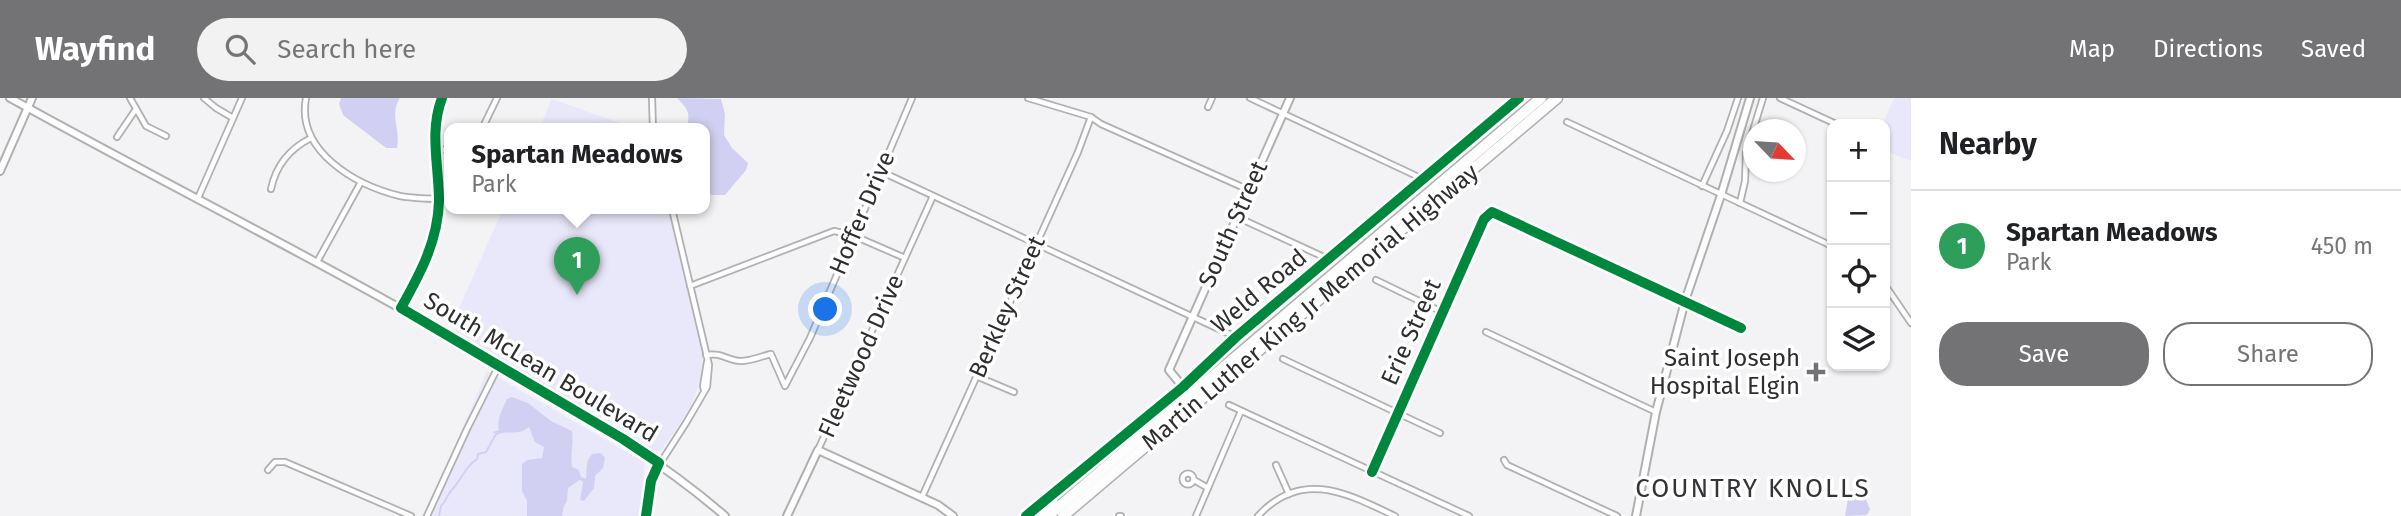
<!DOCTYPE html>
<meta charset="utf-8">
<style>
:root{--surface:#fff;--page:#f2f2f2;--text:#202124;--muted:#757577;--line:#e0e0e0;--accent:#737375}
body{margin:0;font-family:"Fira Sans",sans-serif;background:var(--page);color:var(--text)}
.controls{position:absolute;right:21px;top:21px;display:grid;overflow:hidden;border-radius:14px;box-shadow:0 2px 5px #0004}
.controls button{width:63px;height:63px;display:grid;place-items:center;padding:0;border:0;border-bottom:2px solid var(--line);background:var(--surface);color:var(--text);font:35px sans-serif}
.compass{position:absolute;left:1743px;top:21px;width:63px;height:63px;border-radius:50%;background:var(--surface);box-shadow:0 2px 5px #0004;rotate:115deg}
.you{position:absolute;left:826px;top:212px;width:24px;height:24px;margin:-18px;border:5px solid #fff;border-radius:50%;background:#1a73e8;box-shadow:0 0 0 10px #1a73e833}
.badge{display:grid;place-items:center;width:46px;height:46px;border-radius:50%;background:var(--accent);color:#fff;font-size:23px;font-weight:700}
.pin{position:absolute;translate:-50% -58px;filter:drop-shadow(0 2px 4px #0008)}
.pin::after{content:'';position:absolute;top:37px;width:24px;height:21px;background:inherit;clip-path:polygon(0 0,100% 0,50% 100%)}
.popup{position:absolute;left:444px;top:25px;width:266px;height:91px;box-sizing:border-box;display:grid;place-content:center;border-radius:14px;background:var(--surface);filter:drop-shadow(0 2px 5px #0005);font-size:23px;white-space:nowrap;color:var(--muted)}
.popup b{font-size:26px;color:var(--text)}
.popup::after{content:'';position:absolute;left:50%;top:100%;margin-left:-14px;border:14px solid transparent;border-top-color:var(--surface)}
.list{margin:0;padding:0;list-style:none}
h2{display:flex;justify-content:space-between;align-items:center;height:91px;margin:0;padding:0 28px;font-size:30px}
h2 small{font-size:23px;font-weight:400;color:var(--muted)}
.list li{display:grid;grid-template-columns:46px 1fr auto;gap:21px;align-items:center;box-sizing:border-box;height:112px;padding:0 28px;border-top:2px solid var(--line)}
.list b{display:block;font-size:26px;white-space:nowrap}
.list p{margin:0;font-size:23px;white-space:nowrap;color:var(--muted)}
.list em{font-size:23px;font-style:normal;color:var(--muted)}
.actions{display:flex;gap:14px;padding:21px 28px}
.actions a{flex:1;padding:16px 0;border:2px solid var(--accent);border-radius:28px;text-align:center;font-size:24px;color:var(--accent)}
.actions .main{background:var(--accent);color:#fff}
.icon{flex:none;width:38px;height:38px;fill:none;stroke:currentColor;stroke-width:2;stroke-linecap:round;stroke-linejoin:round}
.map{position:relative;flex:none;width:1911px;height:418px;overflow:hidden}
header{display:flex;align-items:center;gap:42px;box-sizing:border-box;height:98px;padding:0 35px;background:var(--accent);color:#fff}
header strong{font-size:33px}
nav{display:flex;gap:38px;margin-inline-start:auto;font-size:24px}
.search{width:490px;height:63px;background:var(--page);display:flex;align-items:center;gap:18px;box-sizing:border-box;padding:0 24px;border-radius:38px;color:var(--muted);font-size:26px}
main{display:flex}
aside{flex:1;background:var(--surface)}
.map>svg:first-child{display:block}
.green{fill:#e9e8fa}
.water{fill:#d2d0f2}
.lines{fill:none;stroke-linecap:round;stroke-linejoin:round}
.stream{stroke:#d2d0f2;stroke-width:2}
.street-casing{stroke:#b0b0b1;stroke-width:8}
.secondary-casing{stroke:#b0b0b1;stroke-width:10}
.highway-casing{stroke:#b0b0b1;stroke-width:13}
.street{stroke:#fdfdfe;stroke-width:4.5}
.secondary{stroke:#fdfdfe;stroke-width:6}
.highway{stroke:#fdfdfe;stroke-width:10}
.cycleway-casing{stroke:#fff;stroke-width:15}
.cycleway{stroke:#00873e;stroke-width:10}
.poi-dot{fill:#737375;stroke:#fff;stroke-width:2.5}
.labels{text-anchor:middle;stroke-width:7;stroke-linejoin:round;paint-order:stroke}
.street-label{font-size:24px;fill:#2e2e30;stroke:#fff}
.poi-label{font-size:24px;fill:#2e2e30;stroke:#fff;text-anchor:end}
.neighbourhood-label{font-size:26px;letter-spacing:2px;fill:#343437;stroke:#fff}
</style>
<header>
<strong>Wayfind</strong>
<div class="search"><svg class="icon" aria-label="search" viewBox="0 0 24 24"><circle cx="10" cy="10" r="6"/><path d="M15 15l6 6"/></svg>Search here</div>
<nav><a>Map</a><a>Directions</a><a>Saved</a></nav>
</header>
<main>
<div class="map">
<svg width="1911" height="418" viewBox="0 0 1911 418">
<rect width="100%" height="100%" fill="#f3f3f5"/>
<g class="green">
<polygon points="1894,0 1911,0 1911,63 1885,53 1883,26"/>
<polygon points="552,1 637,31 539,31"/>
<path d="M 503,111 L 669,111 L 702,253 C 703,299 686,317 661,353 L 653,353 L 472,244 L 451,228 Z"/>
<polygon points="487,273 644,364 643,418 425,418"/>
</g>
<g class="water">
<path d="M 341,0 L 400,0 C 389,17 401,31 397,50 L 386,50 L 343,17 L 339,6 Z"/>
<path d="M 677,0 L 721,1 L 725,16 L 724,37 L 732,50 L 748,65 L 746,72 L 725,97 L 712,97 L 705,93 L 705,31 L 686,31 C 691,15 688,11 677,0 Z"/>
<path d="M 512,299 L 528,305 L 551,323 L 572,333 C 574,345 570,357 572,369 L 579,372 L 581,379 L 586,381 L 587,364 L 592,356 L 601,355 L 605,360 L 603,370 L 595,378 L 594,390 L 584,403 L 580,402 L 583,384 L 580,382 L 568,390 L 567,403 L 564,408 L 562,418 L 527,418 L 527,403 L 522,393 L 522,366 L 527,362 L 542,360 L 544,349 L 535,344 L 529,329 C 516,339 508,331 497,337 L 493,334 L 499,332 C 496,322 503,310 507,301 Z"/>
<polygon points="1864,397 1870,411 1867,417 1845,418 1848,401"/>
</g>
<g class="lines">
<path class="stream" d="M 439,418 L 441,408 C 447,403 446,398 451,393 C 463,380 462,372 477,361 L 478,356 L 486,354 L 496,336"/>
<g class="street-casing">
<g id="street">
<polyline points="130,0 146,28 166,38"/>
<polyline points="204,0 216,10 233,20"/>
<path d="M 306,0 C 296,53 355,87 400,98 C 416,101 433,101 449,101"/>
<polyline points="652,0 653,31"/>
<polyline points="1028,0 1091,19 1101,26 1249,92"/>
<polyline points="1250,0 1423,81"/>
<polyline points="1780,0 1836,26"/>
<polyline points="1208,9 1212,0"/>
<polyline points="1567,24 1832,148"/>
<polyline points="482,31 497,0"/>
<polyline points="117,39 136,11"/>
<polyline points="435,53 449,51"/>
<polyline points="880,73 1236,239"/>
<polyline points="1702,88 1727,33 1738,0"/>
<path d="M 271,91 C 276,67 289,51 311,40"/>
<polyline points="198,100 242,0"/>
<polyline points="1740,105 1745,83 1746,55 1763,0"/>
<polyline points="1237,119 1328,161"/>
<polyline points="317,164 361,84"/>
<polyline points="1376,182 1442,214"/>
<polyline points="1885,187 1911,225"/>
<polyline points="690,188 834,133 852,137 905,160"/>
<path d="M 401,210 C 420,176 438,143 439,103 C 439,68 429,34 442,0"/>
<polyline points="1486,234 1656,314"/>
<path d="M 706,257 C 722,254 728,263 741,263 C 751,263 762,258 771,256 L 785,288 L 810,240 L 912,0"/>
<polyline points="1283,261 1440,335"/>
<polyline points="976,278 1014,294"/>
<polyline points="1183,289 1236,239 1519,0"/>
<polyline points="704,292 703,288 707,264"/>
<polyline points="1229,307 1469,418"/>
<polyline points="818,352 933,98"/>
<polyline points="1504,362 1507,367 1617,418"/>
<polyline points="1276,367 1289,396"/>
<polyline points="268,372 275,364 285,364 411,418"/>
<polyline points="1372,374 1484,121 1492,114 1741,230"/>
<circle cx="1188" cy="381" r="5.5"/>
<polyline points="1194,382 1208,390"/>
<polyline points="922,399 1078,54 1091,19"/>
<polyline points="427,418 467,331 499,267"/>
<polyline points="646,418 651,383 654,375 686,325 707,289 709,267 672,111"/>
<polyline points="1119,418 1121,418"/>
<polyline points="1196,418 1241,313"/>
<path d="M 1258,418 C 1302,370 1348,396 1395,418"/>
</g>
</g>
<g class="secondary-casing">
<g id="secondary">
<path d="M 10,0 C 174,91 343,174 504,270 C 581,316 657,359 725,418"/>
<polyline points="0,73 32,0"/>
<polyline points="787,418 818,352 938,407 953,418"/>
<polyline points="1026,418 1183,289 1169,272 1290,0"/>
<polyline points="1636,418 1656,314 1685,203 1721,97 1750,0"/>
</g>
</g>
<g class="highway-casing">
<g id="highway">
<polyline points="1037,418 1053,405"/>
<polyline points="1048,418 1541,0"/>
<polyline points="1063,418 1557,0"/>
</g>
</g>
<use href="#street" class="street"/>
<use href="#secondary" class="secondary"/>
<use href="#highway" class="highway"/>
<g class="cycleway-casing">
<g id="cycleway">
<path d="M 442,0 C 429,34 439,68 439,103 C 438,143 420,176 401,210 L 623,341 L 659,365 L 651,383 L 646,418"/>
<polyline points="1372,374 1484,121 1492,114 1741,230"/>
<polyline points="1026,418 1183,289 1236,239 1519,0"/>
</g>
</g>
<use href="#cycleway" class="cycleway"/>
</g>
<path class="poi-dot" d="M1812.5 263.5h7v7h7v7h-7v7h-7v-7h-7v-7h7z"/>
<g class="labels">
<g class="street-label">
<text transform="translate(862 115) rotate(-67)" y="8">Hoffer Drive</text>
<text transform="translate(1233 126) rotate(-66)" y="8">South Street</text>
<text transform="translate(1259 193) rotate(-40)" y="8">Weld Road</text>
<text transform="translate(1007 209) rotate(-66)" y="8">Berkley Street</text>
<text transform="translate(1310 209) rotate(-40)" y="8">Martin Luther King Jr Memorial Highway</text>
<text transform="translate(1411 234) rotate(-66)" y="8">Erie Street</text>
<text transform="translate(861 258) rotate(-66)" y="8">Fleetwood Drive</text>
<text transform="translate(541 269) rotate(31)" y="8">South McLean Boulevard</text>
</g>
<g class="poi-label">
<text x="1800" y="268">Saint Joseph<tspan x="1800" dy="28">Hospital Elgin</tspan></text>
</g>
<g class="neighbourhood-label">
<text x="1753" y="399">COUNTRY KNOLLS</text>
</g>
</g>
</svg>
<div class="controls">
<button>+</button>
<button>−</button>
<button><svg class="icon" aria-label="locate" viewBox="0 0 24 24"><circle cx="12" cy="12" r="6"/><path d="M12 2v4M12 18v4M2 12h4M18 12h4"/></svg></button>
<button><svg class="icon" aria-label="layers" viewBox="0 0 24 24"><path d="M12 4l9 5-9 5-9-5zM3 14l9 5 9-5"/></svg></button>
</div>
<svg class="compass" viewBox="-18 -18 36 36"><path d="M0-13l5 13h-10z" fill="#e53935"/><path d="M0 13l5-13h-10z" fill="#757577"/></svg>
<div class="you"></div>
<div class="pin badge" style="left:577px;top:197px;background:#2e9e5b">1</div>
<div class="popup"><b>Spartan Meadows</b>Park</div>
</div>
<aside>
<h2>Nearby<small></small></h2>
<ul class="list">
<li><span class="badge" style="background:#2e9e5b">1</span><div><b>Spartan Meadows</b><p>Park</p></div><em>450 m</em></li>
</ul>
<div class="actions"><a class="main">Save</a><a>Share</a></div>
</aside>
</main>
